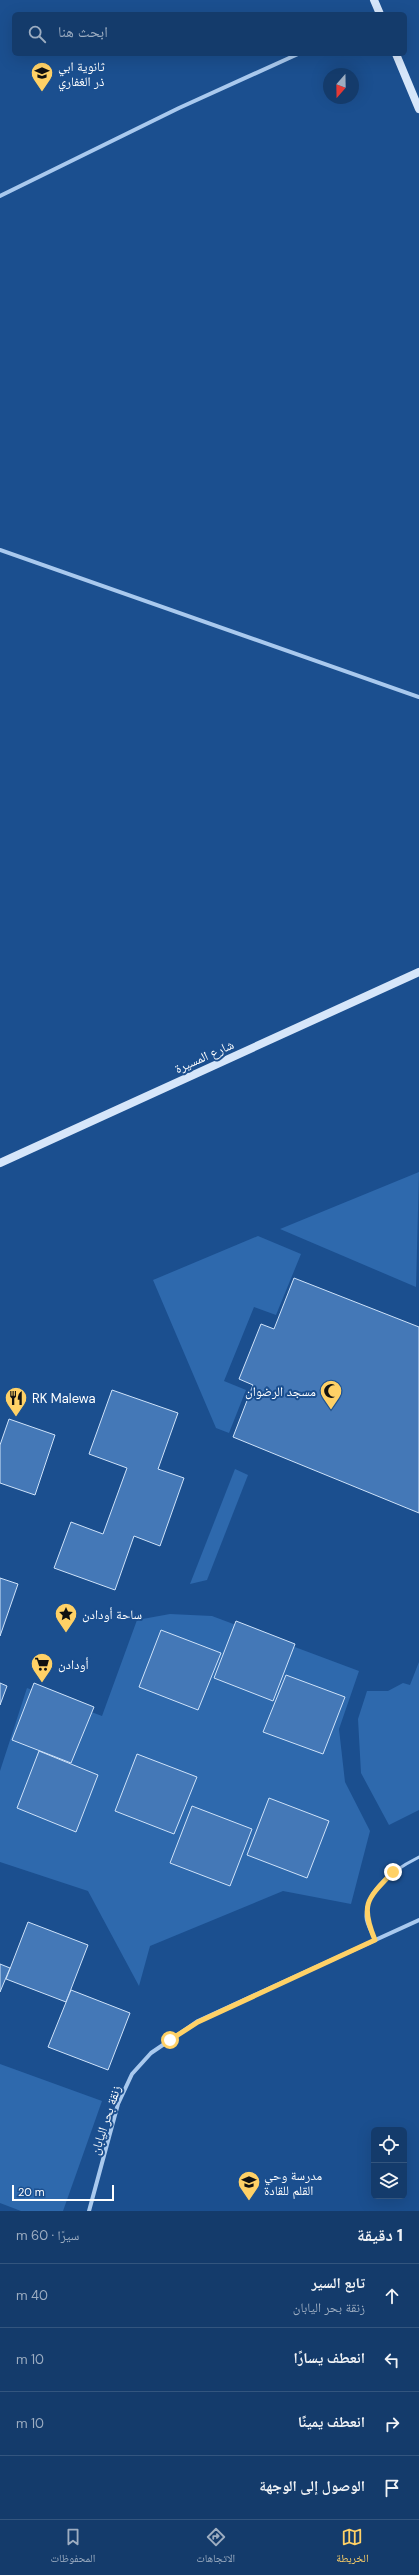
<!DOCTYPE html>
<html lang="ar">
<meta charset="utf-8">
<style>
:root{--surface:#143b6b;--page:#1d4271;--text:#f1f3f6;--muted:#9dadc1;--line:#33557e;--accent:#ffd166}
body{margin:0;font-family:"DM Sans","Noto Naskh Arabic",sans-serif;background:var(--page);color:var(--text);direction:rtl}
.controls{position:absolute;right:12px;bottom:12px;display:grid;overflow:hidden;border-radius:6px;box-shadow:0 4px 16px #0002}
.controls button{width:36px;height:36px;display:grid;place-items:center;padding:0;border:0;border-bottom:1px solid var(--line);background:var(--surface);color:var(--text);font:20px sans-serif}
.compass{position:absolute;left:323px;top:68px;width:36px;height:36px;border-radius:50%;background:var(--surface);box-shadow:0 4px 16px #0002;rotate:200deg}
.scale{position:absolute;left:12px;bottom:10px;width:102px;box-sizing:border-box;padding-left:4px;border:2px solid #fff;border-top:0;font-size:11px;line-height:14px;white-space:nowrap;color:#fff;-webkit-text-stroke:3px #1b4f8f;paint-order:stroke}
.stop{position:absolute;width:12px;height:12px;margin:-9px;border:3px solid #ffd166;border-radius:50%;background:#fff}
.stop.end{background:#ffd166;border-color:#fff;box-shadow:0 1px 4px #0008}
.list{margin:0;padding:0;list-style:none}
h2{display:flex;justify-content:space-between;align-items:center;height:52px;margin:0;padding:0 16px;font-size:17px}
h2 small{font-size:13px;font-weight:400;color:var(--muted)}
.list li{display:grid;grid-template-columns:26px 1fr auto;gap:12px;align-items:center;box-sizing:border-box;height:64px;padding:0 16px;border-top:1px solid var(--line)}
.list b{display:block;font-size:15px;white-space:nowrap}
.list p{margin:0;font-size:13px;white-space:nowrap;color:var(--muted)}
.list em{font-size:13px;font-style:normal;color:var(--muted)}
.icon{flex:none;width:22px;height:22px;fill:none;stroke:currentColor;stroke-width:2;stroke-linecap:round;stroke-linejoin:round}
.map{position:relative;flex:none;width:419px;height:2211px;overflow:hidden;direction:ltr}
.search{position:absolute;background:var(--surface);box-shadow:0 4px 16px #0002;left:12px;right:12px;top:12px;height:44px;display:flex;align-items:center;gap:10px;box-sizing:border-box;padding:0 14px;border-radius:6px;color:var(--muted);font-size:15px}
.sheet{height:308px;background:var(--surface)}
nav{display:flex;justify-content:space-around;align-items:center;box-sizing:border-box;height:56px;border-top:1px solid var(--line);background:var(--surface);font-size:11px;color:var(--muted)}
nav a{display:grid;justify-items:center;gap:2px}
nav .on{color:var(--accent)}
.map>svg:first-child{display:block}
.green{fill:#2e69ad}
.building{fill:#4478b7;stroke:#cfe3fa}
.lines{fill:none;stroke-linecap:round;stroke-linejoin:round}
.lane{stroke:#a9c9ee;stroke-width:3}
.street{stroke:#a9c9ee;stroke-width:4}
.secondary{stroke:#d6e6fa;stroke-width:8}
.route{stroke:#ffd166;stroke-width:5}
.labels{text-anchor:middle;stroke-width:4;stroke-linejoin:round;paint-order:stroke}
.poi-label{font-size:13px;fill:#fff;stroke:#1b4f8f;text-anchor:start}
.street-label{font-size:13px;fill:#fff;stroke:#1b4f8f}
</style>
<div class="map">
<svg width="419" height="2211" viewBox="0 0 419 2211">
<rect width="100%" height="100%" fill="#1b4f8f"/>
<g class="green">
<polygon points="419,1172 416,1287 280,1229"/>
<polygon points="258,1236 301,1254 276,1315 254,1307 224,1381 246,1390 229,1433 216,1428 153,1280"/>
<polygon points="235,1469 248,1475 207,1580 190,1584"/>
<polygon points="170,1614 212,1616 359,1671 339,1729 345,1782 370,1831 351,1904 283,1891 150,1946 139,1986 88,1891 0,1862 0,1771 27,1688 102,1716 137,1620"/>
<polygon points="419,1662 419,1810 389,1825 361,1773 358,1719 367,1691 388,1691 403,1683 410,1685"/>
<polygon points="0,2064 102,2101 63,2211 21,2211 0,2203"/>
</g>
<g class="building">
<polygon points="294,1278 419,1327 419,1513 233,1437 253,1385 239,1379 261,1324 274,1329"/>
<polygon points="112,1390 178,1413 158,1469 184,1478 160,1546 134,1536 115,1590 54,1568 71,1522 103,1534 127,1468 89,1454"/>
<polygon points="9,1419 55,1435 35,1495 0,1483 0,1445"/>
<polygon points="0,1578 18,1584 0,1636"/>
<polygon points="236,1621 295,1644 273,1701 214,1678"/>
<polygon points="161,1630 221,1653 198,1710 139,1687"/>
<polygon points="286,1675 345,1697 323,1754 263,1732"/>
<polygon points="0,1683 7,1686 0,1705"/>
<polygon points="34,1683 94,1707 71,1763 12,1740"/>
<polygon points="39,1751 98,1775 76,1832 17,1808"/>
<polygon points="137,1754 197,1777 174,1834 115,1811"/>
<polygon points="269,1798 329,1821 307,1878 247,1855"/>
<polygon points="192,1806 252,1829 230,1886 170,1863"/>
<polygon points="28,1922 88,1945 66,2002 6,1979"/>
<polygon points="0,1964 10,1968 0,1992"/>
<polygon points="71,1990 130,2013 108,2070 48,2047"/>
</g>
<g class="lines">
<path class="lane" d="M 375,1940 C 372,1933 366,1924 366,1917 C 365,1888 397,1868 419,1857"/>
<g class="street">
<polyline points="0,196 179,108 298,54"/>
<polyline points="0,550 419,697"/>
<polyline points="89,2211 118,2104 132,2074 151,2053 198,2021 419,1920"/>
</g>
<g class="secondary">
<polyline points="374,0 380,14"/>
<polyline points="396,54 419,109"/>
<polyline points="0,1163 419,972"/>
</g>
</g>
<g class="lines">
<path class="route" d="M 170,2040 L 198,2022 L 375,1940 C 360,1904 367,1899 393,1872"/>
</g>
<defs>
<g id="school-pin" transform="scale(1.15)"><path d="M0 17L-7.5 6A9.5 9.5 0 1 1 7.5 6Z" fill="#ffd166" stroke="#1b4f8f"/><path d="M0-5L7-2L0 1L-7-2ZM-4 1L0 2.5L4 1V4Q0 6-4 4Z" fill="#111"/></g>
<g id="mosque-pin" transform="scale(1.15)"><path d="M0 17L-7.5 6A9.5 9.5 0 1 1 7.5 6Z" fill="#ffd166" stroke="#1b4f8f"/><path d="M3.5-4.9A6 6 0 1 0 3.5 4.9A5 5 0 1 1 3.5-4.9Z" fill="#111"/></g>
<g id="restaurant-pin" transform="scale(1.15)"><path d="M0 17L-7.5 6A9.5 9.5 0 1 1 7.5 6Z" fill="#ffd166" stroke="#1b4f8f"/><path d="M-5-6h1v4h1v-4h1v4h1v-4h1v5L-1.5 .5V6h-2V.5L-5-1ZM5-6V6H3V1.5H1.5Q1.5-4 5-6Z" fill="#111"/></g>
<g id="sight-pin" transform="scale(1.15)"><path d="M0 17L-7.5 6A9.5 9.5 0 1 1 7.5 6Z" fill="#ffd166" stroke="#1b4f8f"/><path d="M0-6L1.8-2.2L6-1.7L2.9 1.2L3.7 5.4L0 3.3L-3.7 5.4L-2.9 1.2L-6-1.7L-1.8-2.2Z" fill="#111"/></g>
<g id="supermarket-pin" transform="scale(1.15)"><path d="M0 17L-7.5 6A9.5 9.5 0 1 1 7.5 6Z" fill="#ffd166" stroke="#1b4f8f"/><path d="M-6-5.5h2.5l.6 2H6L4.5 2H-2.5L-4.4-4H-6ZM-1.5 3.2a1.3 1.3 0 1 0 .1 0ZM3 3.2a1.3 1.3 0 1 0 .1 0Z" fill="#111"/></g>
</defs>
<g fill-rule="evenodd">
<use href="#school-pin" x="42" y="73"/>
<use href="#mosque-pin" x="331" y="1391"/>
<use href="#restaurant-pin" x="16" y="1398"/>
<use href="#sight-pin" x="66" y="1614"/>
<use href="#supermarket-pin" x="42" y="1664"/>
<use href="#school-pin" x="249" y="2182"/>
</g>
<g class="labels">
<g class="poi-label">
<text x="58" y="71">ثانوية ابي<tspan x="58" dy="15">ذر الغفاري</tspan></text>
<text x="316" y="1396" text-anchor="end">مسجد الرضوان</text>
<text x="32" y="1403">RK Malewa</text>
<text x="82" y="1619">ساحة أودادن</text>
<text x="58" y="1669">أودادن</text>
<text x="264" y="2180">مدرسة وحي<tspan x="264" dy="15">القلم للقادة</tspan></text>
</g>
<g class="street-label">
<text transform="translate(204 1056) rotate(-24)" y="5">شارع المسيرة</text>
<text transform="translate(105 2120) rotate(-72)" y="5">زنقة بحر اليابان</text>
</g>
</g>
</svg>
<div class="controls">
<button><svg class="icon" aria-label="locate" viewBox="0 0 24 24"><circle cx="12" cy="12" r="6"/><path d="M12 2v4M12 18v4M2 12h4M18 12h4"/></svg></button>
<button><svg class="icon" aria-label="layers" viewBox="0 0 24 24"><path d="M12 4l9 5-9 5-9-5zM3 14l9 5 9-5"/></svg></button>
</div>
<svg class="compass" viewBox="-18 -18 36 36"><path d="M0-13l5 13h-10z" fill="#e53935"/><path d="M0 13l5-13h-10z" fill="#9dadc1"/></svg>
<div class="scale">20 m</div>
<div class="stop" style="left:170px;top:2040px"></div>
<div class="stop end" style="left:393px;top:1872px"></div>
<div class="search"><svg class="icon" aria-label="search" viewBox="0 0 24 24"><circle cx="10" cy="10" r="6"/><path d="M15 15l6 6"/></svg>ابحث هنا</div>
</div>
<section class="sheet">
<h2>1 دقيقة<small>سيرًا · 60 m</small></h2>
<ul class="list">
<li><svg class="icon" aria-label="ahead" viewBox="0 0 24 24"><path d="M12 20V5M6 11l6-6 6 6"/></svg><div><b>تابع السير</b><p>زنقة بحر اليابان</p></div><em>40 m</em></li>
<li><svg class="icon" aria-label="left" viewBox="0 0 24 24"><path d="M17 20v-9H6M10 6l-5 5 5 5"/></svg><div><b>انعطف يسارًا</b></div><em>10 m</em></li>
<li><svg class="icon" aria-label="right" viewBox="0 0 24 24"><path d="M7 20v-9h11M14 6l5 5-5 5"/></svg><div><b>انعطف يمينًا</b></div><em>10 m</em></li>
<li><svg class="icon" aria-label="arrive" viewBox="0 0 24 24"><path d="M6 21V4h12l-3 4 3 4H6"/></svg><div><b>الوصول إلى الوجهة</b></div></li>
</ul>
</section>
<nav>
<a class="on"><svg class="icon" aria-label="map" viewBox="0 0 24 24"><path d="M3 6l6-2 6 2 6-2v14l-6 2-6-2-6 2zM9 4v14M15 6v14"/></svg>الخريطة</a>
<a><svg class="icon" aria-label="directions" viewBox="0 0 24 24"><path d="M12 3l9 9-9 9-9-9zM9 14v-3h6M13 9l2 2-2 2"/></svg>الاتجاهات</a>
<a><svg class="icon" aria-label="saved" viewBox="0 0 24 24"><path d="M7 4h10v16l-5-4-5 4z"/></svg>المحفوظات</a>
</nav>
